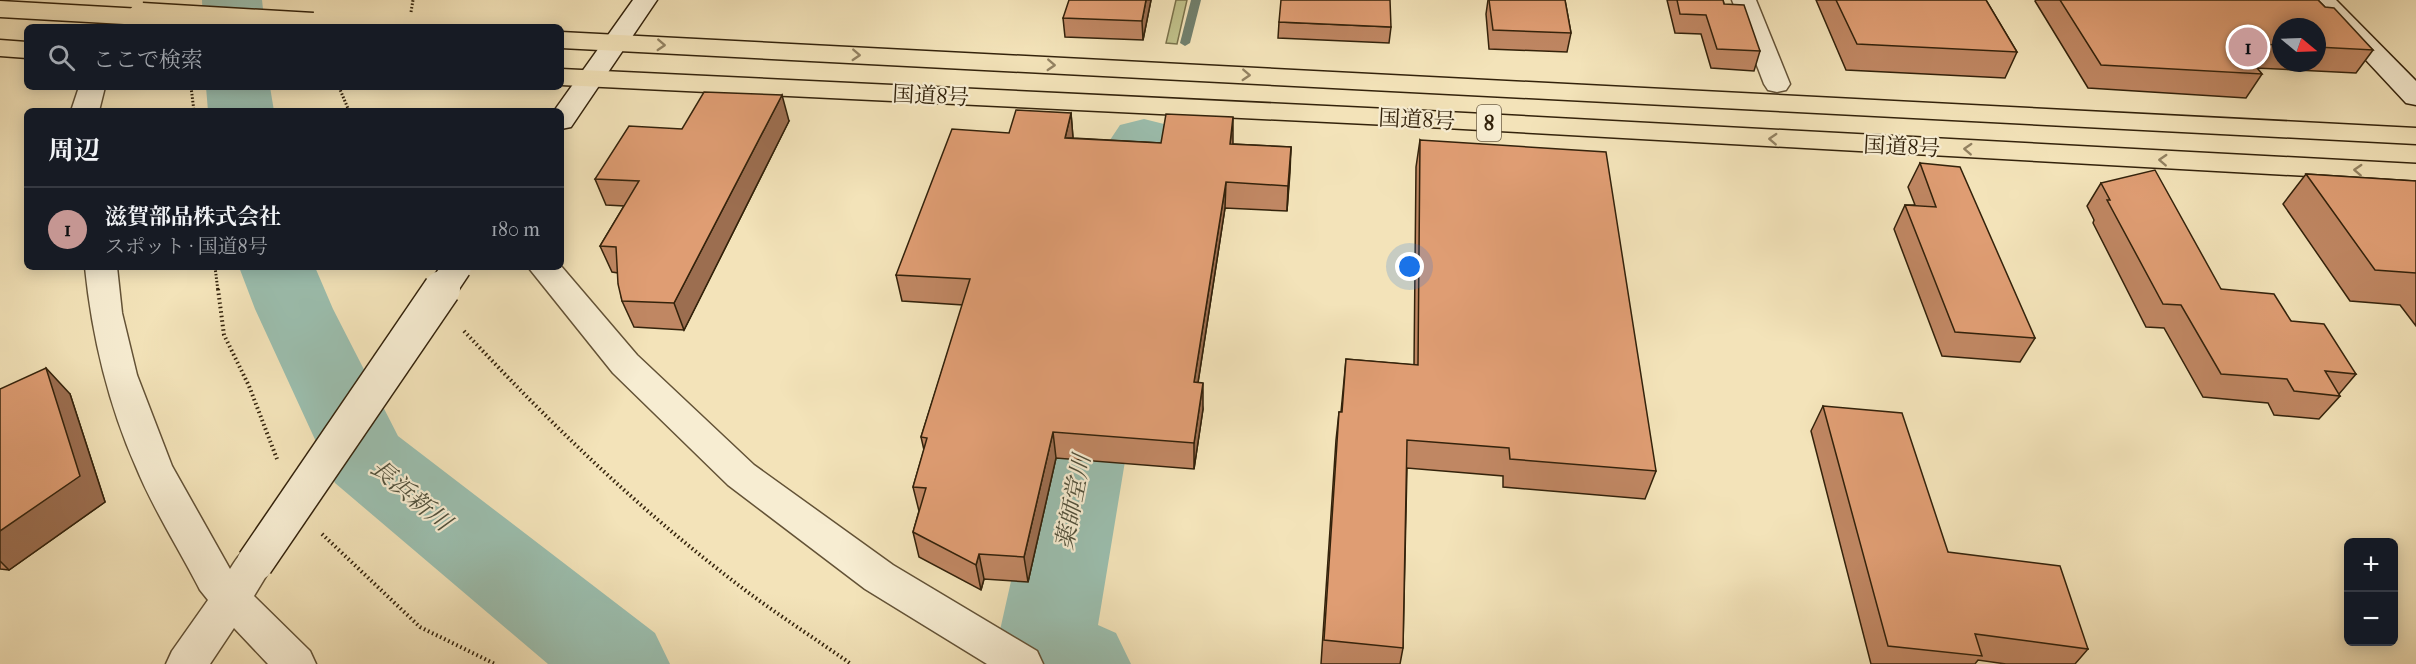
<!DOCTYPE html>
<html lang="ja">
<meta charset="utf-8">
<style>
:root{--surface:#171b24;--page:#20242c;--text:#f1f3f6;--muted:#9ea1a6;--line:#363941;--accent:#c59692}
body{margin:0;font-family:"IM FELL French Canon","Noto Serif JP",serif;background:var(--page);color:var(--text)}
.controls{position:absolute;right:18px;bottom:18px;display:grid;overflow:hidden;border-radius:9px;box-shadow:0 3px 15px #0003}
.controls button{width:54px;height:54px;display:grid;place-items:center;padding:0;border:0;border-bottom:2px solid var(--line);background:var(--surface);color:var(--text);font:30px sans-serif}
.compass{position:absolute;left:2272px;top:18px;width:54px;height:54px;border-radius:50%;background:var(--surface);box-shadow:0 3px 15px #0003;rotate:109deg}
.you{position:absolute;left:1410px;top:267px;width:21px;height:21px;margin:-15px;border:4px solid #fff;border-radius:50%;background:#1a73e8;box-shadow:0 0 0 9px #1a73e833}
.badge{display:grid;place-items:center;width:39px;height:39px;border-radius:50%;background:var(--accent);color:#111;font-size:20px;font-weight:700}
.pin{position:absolute;translate:-50% -50%;border:3px solid #fff;box-shadow:0 2px 6px #0006}
.list{margin:0;padding:0;list-style:none}
h2{display:flex;justify-content:space-between;align-items:center;height:78px;margin:0;padding:0 24px;font-size:26px}
h2 small{font-size:20px;font-weight:400;color:var(--muted)}
.list li{display:grid;grid-template-columns:39px 1fr auto;gap:18px;align-items:center;box-sizing:border-box;height:84px;padding:0 24px;border-top:2px solid var(--line)}
.list b{display:block;font-size:22px;white-space:nowrap}
.list p{margin:0;font-size:20px;white-space:nowrap;color:var(--muted)}
.list em{font-size:20px;font-style:normal;color:var(--muted)}
.icon{flex:none;width:33px;height:33px;fill:none;stroke:currentColor;stroke-width:2;stroke-linecap:round;stroke-linejoin:round}
.map{position:relative;flex:none;width:2416px;height:664px;overflow:hidden}
.search{position:absolute;background:var(--surface);box-shadow:0 3px 15px #0003;left:24px;top:24px;width:540px;height:66px;display:flex;align-items:center;gap:15px;box-sizing:border-box;padding:0 21px;border-radius:9px;color:var(--muted);font-size:22px}
.panel{position:absolute;background:var(--surface);box-shadow:0 3px 15px #0003;left:24px;top:108px;width:540px;height:162px;border-radius:9px}
.map>svg:first-child{display:block}
.green{fill:#c1c28b;stroke:#7a724b;stroke-width:1.5}
.lines{fill:none;stroke-linecap:round;stroke-linejoin:round}
.stream{fill:#71806d;fill-rule:evenodd}
.river{fill:#9bbeae;fill-rule:evenodd}
.street-casing{stroke:#635236;stroke-width:3}
.secondary-casing{stroke:#33220b;stroke-width:3}
.highway-casing{stroke:#33220b;stroke-width:3}
.path-far1{stroke:#33220b;stroke-width:3;stroke-dasharray:1.5 2;stroke-linecap:butt}
.path{stroke:#33220b;stroke-width:4;stroke-dasharray:1.5 3;stroke-linecap:butt}
.street{fill:#f7edd2;fill-rule:evenodd}
.secondary{fill:#f7edd2;fill-rule:evenodd}
.highway{fill:#f3e3b9;fill-rule:evenodd}
.secondary-bridge-far1-casing{stroke:#33220b;stroke-width:31;stroke-linecap:butt}
.secondary-bridge-casing{stroke:#33220b;stroke-width:39;stroke-linecap:butt}
.highway-bridge-casing{stroke:#33220b;stroke-width:31;stroke-linecap:butt}
.secondary-bridge-far1{stroke:#f7edd2;stroke-width:28}
.secondary-bridge{stroke:#f7edd2;stroke-width:36}
.highway-bridge{stroke:#f3e3b9;stroke-width:28}
.wall{fill:#c08763;stroke:#33220b;stroke-width:1.5;fill-rule:evenodd}
.shaded-wall{fill:#9c6e50;stroke:#33220b;stroke-width:1.5}
.building{fill:#df9d73;stroke:#33220b;stroke-width:1.5}
.oneway{stroke:#938262}
.labels{text-anchor:middle;stroke-width:4.5;stroke-linejoin:round;paint-order:stroke}
.shield{fill:#f7edd2;stroke:#6e5f47;stroke-width:1.5}
.shield-label{font-size:21px;font-weight:bold;fill:#33220b}
.street-label{font-size:22px;fill:#33220b;stroke:#f7edd2}
.water-label{font-size:24px;font-style:italic;fill:#52513c;stroke:#f7edd2}
</style>
<div class="map">
<svg width="2416" height="664" viewBox="0 0 2416 664">
<rect width="100%" height="100%" fill="#f3e3b9"/>
<filter id="stains"><feTurbulence type="fractalNoise" baseFrequency=".00333" numOctaves="4"/><feColorMatrix values="0 0 0 0 .2 0 0 0 0 .09 0 0 0 0 .02 0 0 0 .5 -.17"/></filter>
<radialGradient id="worn" r=".72"><stop offset=".6" stop-color="#630" stop-opacity="0"/><stop offset="1" stop-color="#630" stop-opacity=".3"/></radialGradient>
<polygon class="green" points="1176,0 1187,0 1177,44 1166,43"/>
<g class="lines">
<polygon class="stream" points="1191,0 1201,0 1190,43 1185,46 1180,43"/>
<g class="river">
<polygon points="202,0 262,0 265,27 203,27"/>
<polygon points="206,87 270,87 274,111 208,111"/>
<polygon points="1144,119 1168,125 1178,140 1098,625 1116,633 1131,664 1003,664 996,648 1110,140 1120,125"/>
<polygon points="239,267 315,267 333,309 398,436 655,633 670,664 548,664 335,483 255,309"/>
</g>
<g class="street-casing">
<g id="street">
<polygon points="1732,0 1756,0 1790,84 1786,90 1777,92 1768,90 1764,84"/>
<polygon points="79,87 105,87 99,111 71,111"/>
<polygon points="561,266 637,355 754,465 893,565 1037,651 1043,664 987,664 865,589 728,485 613,373 528,267"/>
<path d="M 85,267 L 117,267 L 122,313 L 137,375 L 172,466 L 230,569 C 242,550 246,544 269,552 L 274,563 L 254,596 L 310,651 L 316,664 L 268,664 L 234,628 L 210,664 L 166,664 L 172,651 L 208,600 L 200,590 C 179,549 153,509 136,467 C 108,403 92,336 85,267 Z"/>
</g>
</g>
<g class="secondary-casing">
<g id="secondary">
<polygon points="633,0 657,0 571,127 561,129 561,111 554,111"/>
<polygon points="2310,0 2336,0 2416,81 2416,105 2406,103"/>
</g>
</g>
<g class="highway-casing">
<g id="highway">
<polygon points="0,1 142,9 151,12 155,17 151,22 142,25 0,17"/>
<polygon points="561,32 2416,128 2416,144 561,48"/>
<polygon points="0,40 27,42 27,58 0,56"/>
<polygon points="561,69 1409,110 2416,164 2416,182 1409,126 561,85"/>
</g>
</g>
<g class="path-far1">
<polyline points="411,12 413,0"/>
<polyline points="191,87 194,111"/>
<polyline points="339,87 349,111"/>
<polyline points="215,267 218,291"/>
</g>
<g class="path">
<polyline points="218,289 224,335 249,386 277,459"/>
<path d="M 464,331 C 546,419 632,503 728,577 C 767,608 810,635 851,664"/>
<polyline points="322,534 420,627 495,664"/>
</g>
<use href="#street" class="street"/>
<use href="#secondary" class="secondary"/>
<use href="#highway" class="highway"/>
<g class="secondary-bridge-far1-casing">
<polyline id="secondary-bridge-far1" points="441,291 457,267"/>
</g>
<g class="secondary-bridge-casing">
<polyline id="secondary-bridge" points="255,563 442,289"/>
</g>
<g class="highway-bridge-casing">
<polyline id="highway-bridge" points="142,17 313,27"/>
</g>
<use href="#secondary-bridge-far1" class="secondary-bridge-far1"/>
<use href="#secondary-bridge" class="secondary-bridge"/>
<use href="#highway-bridge" class="highway-bridge"/>
</g>
<g class="wall">
<polygon points="1151,0 1143,40 1065,37 1063,18"/>
<polygon points="1488,0 1565,0 1571,33 1567,52 1489,49 1486,14"/>
<polygon points="1667,0 1723,0 1724,4 1760,51 1754,71 1711,68 1701,34 1675,33"/>
<polygon points="1816,0 1986,0 2017,52 2005,78 1846,70"/>
<path d="M 2036,0 L 2318,0 L 2325,7 L 2373,50 L 2356,73 L 2256,68 L 2262,74 L 2246,98 L 2088,88 L 2035,1 ZM 2281,27 L 2317,27 L 2317,63 L 2281,63 Z"/>
<polygon points="1279,22 1391,27 1389,43 1278,38"/>
<polygon points="1071,113 1073,138 1161,143 1233,144 1291,147 1287,211 1225,208 1198,383 1203,409 1194,469 1056,458 1028,582 984,579 981,590 919,557 913,532 919,511 913,487 924,450 921,437 963,305 902,301 896,275"/>
<polygon points="789,121 684,330 634,327 622,301 618,273 612,272 600,246 624,206 606,205 595,179 682,129"/>
<polygon points="1420,140 1656,471 1645,499 1503,487 1503,476 1407,468 1403,648 1400,664 1321,664 1336,440 1339,412 1341,412 1346,359 1414,365 1416,167"/>
<polygon points="1920,163 2035,338 2020,362 1942,356 1894,229 1905,205 1915,205 1908,187"/>
<polygon points="2306,174 2416,181 2416,326 2400,305 2350,301 2283,204"/>
<polygon points="2101,183 2221,289 2291,321 2356,374 2339,394 2340,396 2319,419 2274,415 2268,403 2203,397 2164,328 2146,327 2093,223 2094,220 2087,206"/>
<polygon points="0,389 70,394 105,502 9,570 0,569"/>
<polygon points="1823,406 1948,552 2088,649 2075,664 2006,664 1978,660 1975,664 1871,664 1811,431"/>
</g>
<g class="shaded-wall">
<polygon points="1146,0 1151,0 1143,40 1142,21"/>
<polygon points="782,95 789,121 684,330 674,303"/>
<polygon points="1071,113 1073,138 1065,138"/>
<polygon points="1233,117 1233,143 1229,169 1230,144"/>
<polygon points="1291,147 1290,173 1287,211 1288,186"/>
<polygon points="1226,182 1225,208 1194,408 1194,382"/>
<polygon points="46,368 70,394 105,502 9,570 0,561 0,531"/>
<polygon points="1203,383 1203,409 1194,469 1194,443"/>
<polygon points="1053,432 1056,458 1028,582 1024,557"/>
<polygon points="979,554 984,579 981,590 976,565"/>
</g>
<g class="building">
<polygon points="1069,0 1146,0 1142,21 1063,18"/>
<polygon points="1281,0 1390,0 1391,27 1279,22"/>
<polygon points="1489,0 1565,0 1571,33 1493,30"/>
<polygon points="1677,0 1723,0 1724,4 1744,5 1760,51 1717,49 1706,15 1680,14"/>
<polygon points="1836,0 1986,0 2017,52 1857,44"/>
<polygon points="2060,0 2318,0 2325,7 2334,8 2373,50 2317,47 2317,27 2281,27 2281,45 2237,43 2262,74 2101,65"/>
<polygon points="704,92 782,95 674,303 622,301 618,284 616,247 600,246 639,181 595,179 629,126 682,129"/>
<polygon points="1016,110 1071,113 1065,138 1161,143 1166,114 1233,117 1230,144 1291,147 1288,186 1226,182 1194,382 1203,383 1194,443 1053,432 1024,557 979,554 976,565 913,532 926,488 913,487 927,438 921,437 970,279 896,275 952,129 1009,133"/>
<polygon points="1420,140 1606,152 1656,471 1510,459 1509,448 1407,440 1403,648 1324,640 1339,412 1342,412 1346,359 1418,365"/>
<polygon points="1920,163 1960,167 2035,338 1955,332 1905,205 1936,207"/>
<polygon points="2155,170 2221,289 2274,294 2291,321 2324,324 2356,374 2325,371 2340,396 2294,391 2287,379 2221,374 2181,305 2163,304 2107,200 2110,200 2101,183"/>
<polygon points="2306,174 2416,181 2416,273 2375,270"/>
<polygon points="46,368 80,476 0,531 0,389"/>
<polygon points="1823,406 1902,413 1948,552 2060,566 2088,649 1975,634 1982,656 1888,646"/>
</g>
<defs><path id="oneway-chevron" d="M-2-3.5L2.5 0L-2 3.5" fill="none" stroke-width="1.6" stroke-linecap="round" stroke-linejoin="round" transform="scale(1.5)"/></defs>
<g class="oneway">
<use href="#oneway-chevron" transform="translate(661 45) rotate(3)"/>
<use href="#oneway-chevron" transform="translate(856 55) rotate(3)"/>
<use href="#oneway-chevron" transform="translate(1051 65) rotate(3)"/>
<use href="#oneway-chevron" transform="translate(1246 75) rotate(3)"/>
<use href="#oneway-chevron" transform="translate(1773 139) rotate(-177)"/>
<use href="#oneway-chevron" transform="translate(1968 149) rotate(-177)"/>
<use href="#oneway-chevron" transform="translate(2163 160) rotate(-177)"/>
<use href="#oneway-chevron" transform="translate(2358 170) rotate(-177)"/>
</g>
<g class="labels">
<rect class="shield" x="1477" y="105" width="24" height="36" rx="4.5"/>
<g class="shield-label">
<text x="1489" y="130">8</text>
</g>
<g class="street-label">
<text transform="translate(931 95) rotate(3)" y="8">国道8号</text>
<text transform="translate(1417 119) rotate(3)" y="8">国道8号</text>
<text transform="translate(1902 146) rotate(3)" y="8">国道8号</text>
</g>
<g class="water-label">
<text transform="translate(411 495) rotate(40)" y="8">長浜新川</text>
<text transform="translate(1073 502) rotate(-79)" y="8">薬師堂川</text>
</g>
</g>
<rect width="100%" height="100%" filter="url(#stains)"/>
<rect width="100%" height="100%" fill="url(#worn)"/>
</svg>
<div class="controls">
<button>+</button>
<button>−</button>
</div>
<svg class="compass" viewBox="-18 -18 36 36"><path d="M0-13l5 13h-10z" fill="#e53935"/><path d="M0 13l5-13h-10z" fill="#9ea1a6"/></svg>
<div class="you"></div>
<div class="pin badge" style="left:2248px;top:47px">1</div>
<div class="search"><svg class="icon" aria-label="search" viewBox="0 0 24 24"><circle cx="10" cy="10" r="6"/><path d="M15 15l6 6"/></svg>ここで検索</div>
<section class="panel">
<h2>周辺<small></small></h2>
<ul class="list">
<li><span class="badge">1</span><div><b>滋賀部品株式会社</b><p>スポット · 国道8号</p></div><em>180 m</em></li>
</ul>
</section>
</div>
